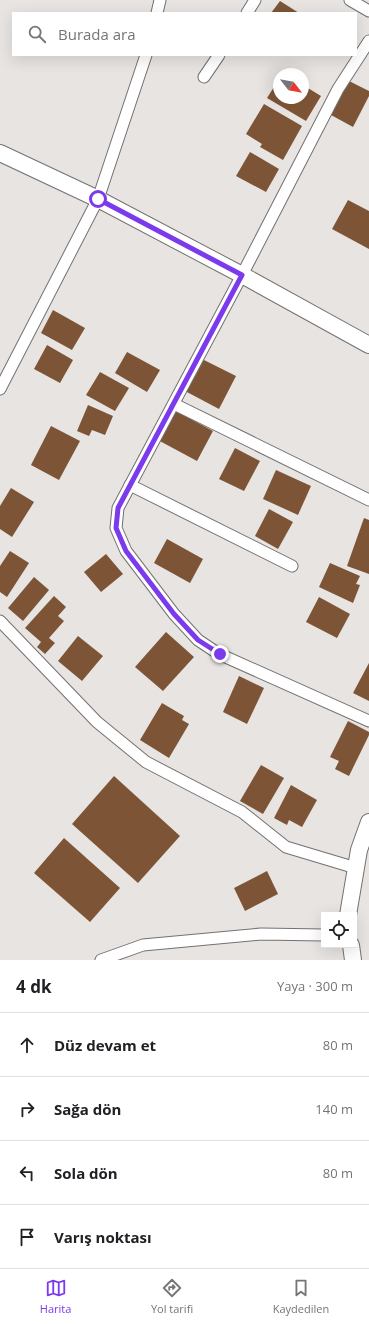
<!DOCTYPE html>
<html lang="tr">
<meta charset="utf-8">
<style>
:root{--surface:#fff;--page:#f2f2f2;--text:#202124;--muted:#757577;--line:#e0e0e0;--accent:#7c3aed}
body{margin:0;font-family:"Open Sans",sans-serif;background:var(--page);color:var(--text)}
.controls{position:absolute;right:12px;bottom:12px;display:grid;overflow:hidden;border-radius:0px;box-shadow:0 4px 16px #0002}
.controls button{width:36px;height:36px;display:grid;place-items:center;padding:0;border:0;border-bottom:1px solid var(--line);background:var(--surface);color:var(--text);font:20px sans-serif}
.compass{position:absolute;left:273px;top:68px;width:36px;height:36px;border-radius:50%;background:var(--surface);box-shadow:0 4px 16px #0002;rotate:121deg}
.stop{position:absolute;width:12px;height:12px;margin:-9px;border:3px solid #7c3aed;border-radius:50%;background:#fff}
.stop.end{background:#7c3aed;border-color:#fff;box-shadow:0 1px 4px #0008}
.list{margin:0;padding:0;list-style:none}
h2{display:flex;justify-content:space-between;align-items:center;height:52px;margin:0;padding:0 16px;font-size:17px}
h2 small{font-size:13px;font-weight:400;color:var(--muted)}
.list li{display:grid;grid-template-columns:26px 1fr auto;gap:12px;align-items:center;box-sizing:border-box;height:64px;padding:0 16px;border-top:1px solid var(--line)}
.list b{display:block;font-size:15px;white-space:nowrap}
.list em{font-size:13px;font-style:normal;color:var(--muted)}
.icon{flex:none;width:22px;height:22px;fill:none;stroke:currentColor;stroke-width:2;stroke-linecap:round;stroke-linejoin:round}
.map{position:relative;flex:none;width:369px;height:960px;overflow:hidden}
.search{position:absolute;background:var(--surface);box-shadow:0 4px 16px #0002;left:12px;right:12px;top:12px;height:44px;display:flex;align-items:center;gap:10px;box-sizing:border-box;padding:0 14px;border-radius:0px;color:var(--muted);font-size:15px}
.sheet{height:308px;background:var(--surface)}
nav{display:flex;justify-content:space-around;align-items:center;box-sizing:border-box;height:56px;border-top:1px solid var(--line);background:var(--surface);font-size:11px;color:var(--muted)}
nav a{display:grid;justify-items:center;gap:2px}
nav .on{color:var(--accent)}
.map>svg:first-child{display:block}
.building{fill:#7d5536}
.lines{fill:none;stroke-linecap:round;stroke-linejoin:round}
.street-casing{stroke:#747170;stroke-width:13}
.secondary-casing{stroke:#747170;stroke-width:18}
.street{stroke:#fff;stroke-width:11}
.secondary{stroke:#fff;stroke-width:16}
.route{stroke:#7c3aed;stroke-width:5}
</style>
<div class="map">
<svg width="369" height="960" viewBox="0 0 369 960">
<rect width="100%" height="100%" fill="#e7e4e2"/>
<g class="building">
<polygon points="280,1 299,13 271,13"/>
<polygon points="279,79 279,98 303,98 303,85 321,96 306,121 267,98"/>
<polygon points="349,81 369,91 369,96 353,127 331,115"/>
<polygon points="264,104 302,126 283,160 260,147 262,144 246,134"/>
<polygon points="250,152 279,169 266,192 236,176"/>
<polygon points="348,200 369,211 369,249 332,229"/>
<polygon points="53,310 85,328 72,350 41,333"/>
<polygon points="47,345 73,360 60,383 34,369"/>
<polygon points="127,352 160,370 147,392 115,373"/>
<polygon points="202,359 236,376 219,409 185,391"/>
<polygon points="100,372 129,388 115,411 86,395"/>
<polygon points="88,405 113,416 105,435 92,430 89,436 77,431"/>
<polygon points="172,409 213,431 197,461 156,439"/>
<polygon points="51,426 80,441 59,480 31,465"/>
<polygon points="235,448 260,461 244,491 219,479"/>
<polygon points="276,470 311,486 298,515 263,499"/>
<polygon points="11,488 34,502 12,537 0,529 0,506"/>
<polygon points="269,509 293,522 278,549 255,536"/>
<polygon points="364,518 369,520 369,574 347,566"/>
<polygon points="167,539 203,559 190,583 154,563"/>
<polygon points="10,551 29,563 7,597 0,592 0,566"/>
<polygon points="106,554 123,574 101,592 84,572"/>
<polygon points="330,563 360,576 356,584 360,585 353,603 319,587"/>
<polygon points="34,577 49,590 23,621 8,608"/>
<polygon points="54,596 66,607 58,616 64,621 49,638 55,643 45,654 37,647 41,642 25,628"/>
<polygon points="319,597 350,614 337,638 306,622"/>
<polygon points="166,632 194,657 163,691 135,667"/>
<polygon points="78,636 103,656 82,681 58,661"/>
<polygon points="369,663 369,701 353,693"/>
<polygon points="239,676 264,688 247,724 223,712"/>
<polygon points="162,703 184,716 182,720 189,724 169,758 140,740"/>
<polygon points="348,721 369,732 369,735 349,776 335,769 339,761 330,757"/>
<polygon points="261,765 284,778 263,814 240,801"/>
<polygon points="114,776 180,836 138,883 72,824"/>
<polygon points="291,785 317,800 302,827 289,820 287,825 274,818"/>
<polygon points="64,838 120,888 90,922 34,873"/>
<polygon points="267,871 278,894 245,911 234,888"/>
</g>
<g class="lines">
<g class="street-casing">
<g id="street">
<polyline points="350,0 369,11"/>
<polyline points="157,13 160,0"/>
<polyline points="247,13 255,0"/>
<polyline points="369,41 338,89 242,275 118,508 116,528 126,551 174,614 198,640 219,654 369,721"/>
<polyline points="204,77 219,55"/>
<polyline points="0,389 98,199 146,55"/>
<polyline points="174,404 369,500"/>
<polyline points="130,485 292,566"/>
<polyline points="0,621 97,722 146,762 242,812 286,847 356,868"/>
<polyline points="101,960 143,945 261,934 324,935"/>
</g>
</g>
<g class="secondary-casing">
<g id="secondary">
<polyline points="0,153 98,199 242,275 369,345"/>
<polyline points="348,915 359,850 369,822"/>
<polyline points="351,945 353,960"/>
</g>
</g>
<use href="#street" class="street"/>
<use href="#secondary" class="secondary"/>
</g>
<g class="lines">
<polyline class="route" points="98,199 242,275 118,508 116,528 126,551 174,614 198,640 220,654"/>
</g>
</svg>
<div class="controls">
<button><svg class="icon" aria-label="locate" viewBox="0 0 24 24"><circle cx="12" cy="12" r="6"/><path d="M12 2v4M12 18v4M2 12h4M18 12h4"/></svg></button>
</div>
<svg class="compass" viewBox="-18 -18 36 36"><path d="M0-13l5 13h-10z" fill="#e53935"/><path d="M0 13l5-13h-10z" fill="#757577"/></svg>
<div class="stop" style="left:98px;top:199px"></div>
<div class="stop end" style="left:220px;top:654px"></div>
<div class="search"><svg class="icon" aria-label="search" viewBox="0 0 24 24"><circle cx="10" cy="10" r="6"/><path d="M15 15l6 6"/></svg>Burada ara</div>
</div>
<section class="sheet">
<h2>4 dk<small>Yaya · 300 m</small></h2>
<ul class="list">
<li><svg class="icon" aria-label="ahead" viewBox="0 0 24 24"><path d="M12 20V5M6 11l6-6 6 6"/></svg><div><b>Düz devam et</b></div><em>80 m</em></li>
<li><svg class="icon" aria-label="right" viewBox="0 0 24 24"><path d="M7 20v-9h11M14 6l5 5-5 5"/></svg><div><b>Sağa dön</b></div><em>140 m</em></li>
<li><svg class="icon" aria-label="left" viewBox="0 0 24 24"><path d="M17 20v-9H6M10 6l-5 5 5 5"/></svg><div><b>Sola dön</b></div><em>80 m</em></li>
<li><svg class="icon" aria-label="arrive" viewBox="0 0 24 24"><path d="M6 21V4h12l-3 4 3 4H6"/></svg><div><b>Varış noktası</b></div></li>
</ul>
</section>
<nav>
<a class="on"><svg class="icon" aria-label="map" viewBox="0 0 24 24"><path d="M3 6l6-2 6 2 6-2v14l-6 2-6-2-6 2zM9 4v14M15 6v14"/></svg>Harita</a>
<a><svg class="icon" aria-label="directions" viewBox="0 0 24 24"><path d="M12 3l9 9-9 9-9-9zM9 14v-3h6M13 9l2 2-2 2"/></svg>Yol tarifi</a>
<a><svg class="icon" aria-label="saved" viewBox="0 0 24 24"><path d="M7 4h10v16l-5-4-5 4z"/></svg>Kaydedilen</a>
</nav>
